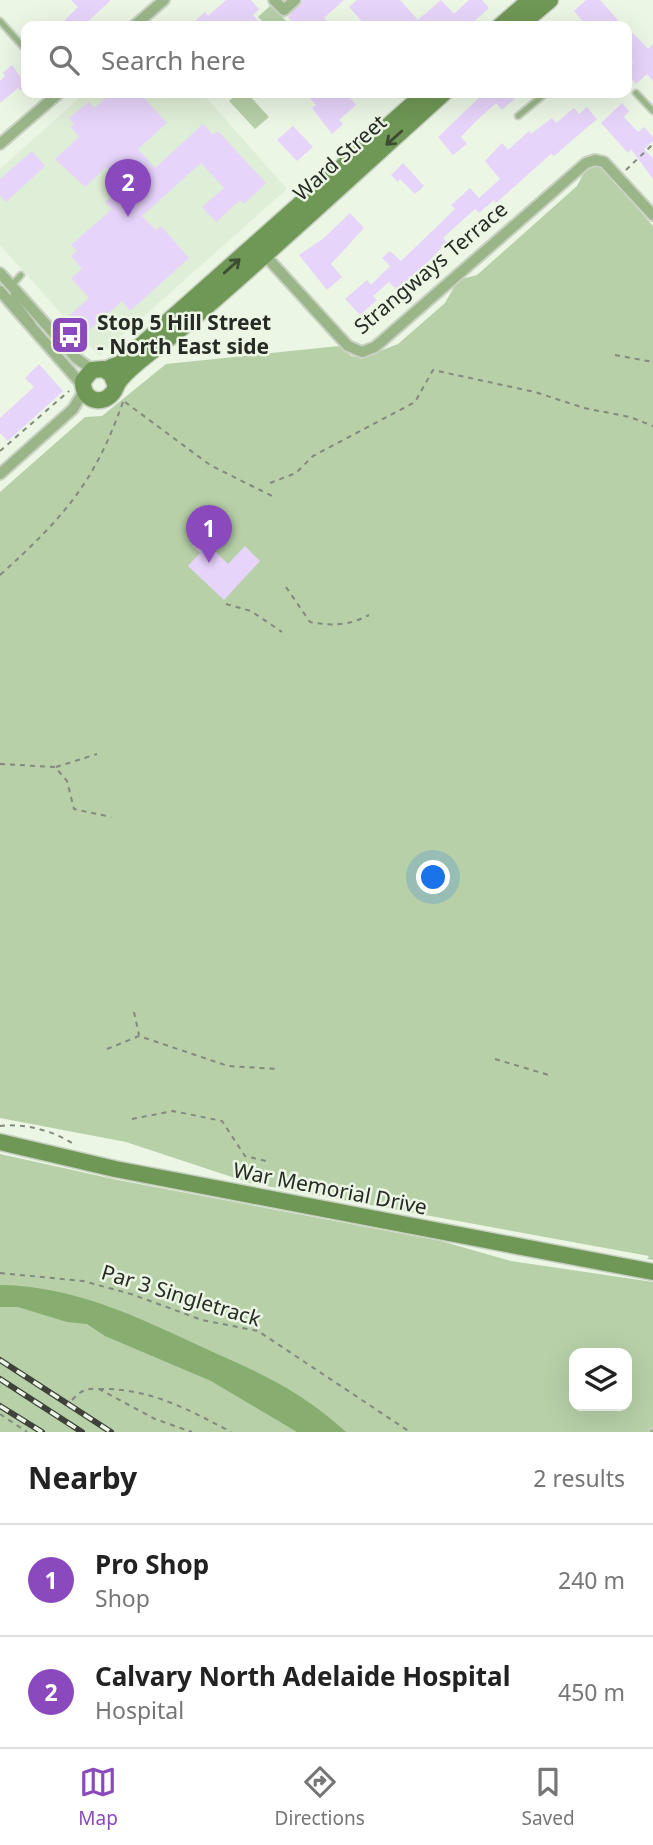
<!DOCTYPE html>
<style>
:root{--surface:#fff;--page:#f2f2f2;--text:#222;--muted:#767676;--line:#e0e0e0;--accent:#8b49be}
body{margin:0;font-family:"Noto Sans",sans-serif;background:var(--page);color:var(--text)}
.controls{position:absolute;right:21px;bottom:21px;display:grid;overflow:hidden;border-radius:14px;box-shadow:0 7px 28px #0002}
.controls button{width:63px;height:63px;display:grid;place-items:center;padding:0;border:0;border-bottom:2px solid var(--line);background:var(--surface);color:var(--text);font:35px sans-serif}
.you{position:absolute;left:434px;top:878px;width:24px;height:24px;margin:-18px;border:5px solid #fff;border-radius:50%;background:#1a73e8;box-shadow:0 0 0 10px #1a73e833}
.badge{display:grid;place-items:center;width:46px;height:46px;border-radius:50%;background:var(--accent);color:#fff;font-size:23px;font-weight:700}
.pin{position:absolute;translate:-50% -58px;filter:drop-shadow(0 2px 4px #0008)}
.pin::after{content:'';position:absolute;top:37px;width:24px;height:21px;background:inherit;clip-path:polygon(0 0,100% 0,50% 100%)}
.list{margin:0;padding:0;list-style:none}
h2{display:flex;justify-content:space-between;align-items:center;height:91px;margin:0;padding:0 28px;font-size:30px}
h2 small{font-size:23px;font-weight:400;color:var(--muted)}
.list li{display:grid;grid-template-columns:46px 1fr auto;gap:21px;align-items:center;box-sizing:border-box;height:112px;padding:0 28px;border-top:2px solid var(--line)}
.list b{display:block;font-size:26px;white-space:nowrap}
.list p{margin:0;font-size:23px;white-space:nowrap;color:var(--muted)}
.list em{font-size:23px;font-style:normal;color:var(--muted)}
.icon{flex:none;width:38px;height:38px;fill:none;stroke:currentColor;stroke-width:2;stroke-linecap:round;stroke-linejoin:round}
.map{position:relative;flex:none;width:653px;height:1432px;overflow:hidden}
.search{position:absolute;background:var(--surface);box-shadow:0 7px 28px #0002;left:21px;right:21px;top:21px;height:77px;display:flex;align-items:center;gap:18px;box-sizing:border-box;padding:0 24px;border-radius:14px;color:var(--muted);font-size:26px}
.sheet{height:315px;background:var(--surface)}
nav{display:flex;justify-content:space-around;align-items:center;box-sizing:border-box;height:98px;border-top:2px solid var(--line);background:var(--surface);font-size:19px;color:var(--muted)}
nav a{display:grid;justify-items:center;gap:4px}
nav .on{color:var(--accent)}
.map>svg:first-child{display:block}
.built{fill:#dfeed6}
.green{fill:#b7d0a8;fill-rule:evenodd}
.water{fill:#88ad71}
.building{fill:#e7d4fa}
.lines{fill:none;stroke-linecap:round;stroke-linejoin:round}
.lane-casing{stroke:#c8d1c2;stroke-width:9}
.street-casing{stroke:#c8d1c2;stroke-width:14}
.secondary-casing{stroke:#c8d1c2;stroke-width:19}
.path{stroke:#82897e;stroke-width:2;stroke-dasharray:5 5;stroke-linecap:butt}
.lane{stroke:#9ab689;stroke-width:5}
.street{stroke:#9ab689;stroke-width:10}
.secondary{stroke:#6f9755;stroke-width:16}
.rail-casing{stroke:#3e423b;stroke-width:6}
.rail{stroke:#ebf6e5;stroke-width:3.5;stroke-dasharray:10;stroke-linecap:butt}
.oneway{stroke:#3d4b33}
.labels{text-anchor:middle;stroke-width:5;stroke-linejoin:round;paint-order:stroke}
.street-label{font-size:21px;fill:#272b25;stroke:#ebf6e5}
.poi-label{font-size:21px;font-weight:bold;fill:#272b25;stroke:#ebf6e5;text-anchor:start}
</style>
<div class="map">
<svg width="653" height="1432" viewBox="0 0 653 1432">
<rect width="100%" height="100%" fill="#ebf6e5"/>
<polygon class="built" points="85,93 202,93 287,189 99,356 0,245 0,169"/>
<g class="green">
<polygon points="271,5 291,26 267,26 258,17"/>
<polygon points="238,93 247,93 269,117 255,129 229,101"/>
<polygon points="588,165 599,165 653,226 653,1260 647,1259 649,1256 250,1183 126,1142 0,1118 0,492 85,417 102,416 166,364 339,346 351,356 362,358 398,344 445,303 458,280 477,275 577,186"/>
<path d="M 0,1154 L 118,1180 L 441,1241 L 511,1261 L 653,1282 L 653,1432 L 0,1432 ZM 574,1353 L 627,1353 L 627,1406 L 574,1406 Z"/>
</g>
<path class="water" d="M 0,1285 C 82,1286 151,1324 224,1357 C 270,1377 308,1397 346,1432 L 297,1432 L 211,1381 L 105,1336 L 87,1324 L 67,1322 L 18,1307 L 0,1307 Z"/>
<g class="building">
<polygon points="71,0 111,0 83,26 59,26 78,7"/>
<polygon points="226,0 251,0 259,9 253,15 258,21 252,26 201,26 196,20 205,12 208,16"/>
<polygon points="303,0 344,0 324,18 332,26 296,26 288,17"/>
<polygon points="357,0 400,0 418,20 441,0 454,14 469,0 482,0 489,8 469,26 366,26 349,7"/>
<polygon points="586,0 600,0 623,26 587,26 574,11"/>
<polygon points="627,27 648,49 653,44 653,81 647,74 636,84 627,74 627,69 633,63 627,55"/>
<polygon points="12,65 26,85 20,91 18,88 0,103 0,81 5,76 3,73"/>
<polygon points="112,93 153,93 145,99 167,123 138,149 155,168 203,124 213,135 218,131 266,183 244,204 240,200 216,222 202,207 224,188 201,163 142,216 156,230 161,226 189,258 130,311 122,301 87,332 79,326 74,331 67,323 73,319 70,315 89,298 71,278 82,269 71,256 77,251 71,245 112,209 105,202 122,186 106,167 85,187 55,159 79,137 71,127 74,124 69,118 89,102 94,108"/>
<polygon points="305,93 346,93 356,105 339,120 343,124 332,134 312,108 316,105"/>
<polygon points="484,93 521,93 502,110 496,103 475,122 461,137 467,144 453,155 438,137"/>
<polygon points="622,103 629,111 624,117 638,132 644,127 653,137 653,141 644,149 653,159 653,179 631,149 628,153 601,123"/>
<polygon points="587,107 597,119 554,156 551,154 496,203 494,200 479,213 475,209 464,219 443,238 447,242 432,258 397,290 389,282 373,296 377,300 360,315 345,299 367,280 371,285 390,266 382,258 390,251 401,261 455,209 451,205 470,188 479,198 500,179 485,161 502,143 508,150 529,131 531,134 552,118 556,123 574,108 579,114"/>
<polygon points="293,126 313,147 297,161 277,140"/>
<polygon points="32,151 45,166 6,202 0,195 0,179"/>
<polygon points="403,163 424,186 415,194 400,179 398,182 391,175"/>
<polygon points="350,213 364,228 331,264 342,277 327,290 299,255 324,238"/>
<polygon points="39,364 63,391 8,441 0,433 0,418 34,387 25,378"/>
<polygon points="216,521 225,530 210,546 228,564 245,546 260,561 224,600 188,566 200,553 192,546"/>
</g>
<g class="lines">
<g class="lane-casing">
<g id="lane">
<polyline points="0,21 26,50"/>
<polyline points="636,93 653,111"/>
<polyline points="518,116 546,93"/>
<polyline points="21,275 12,285 14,299 33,324"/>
<polyline points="652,1432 653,1432"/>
</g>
</g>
<g class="street-casing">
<g id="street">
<polyline points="274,0 284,10 295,0"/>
<polyline points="134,26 164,0"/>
<polyline points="0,144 59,93"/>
<polyline points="262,252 348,346 362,352 375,347 586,163 595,160 604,162 653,215"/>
<polyline points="0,273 76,358 90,368 97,369"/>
<polyline points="0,291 83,386"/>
<polyline points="0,474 73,409 84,391"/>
</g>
</g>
<g class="secondary-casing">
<g id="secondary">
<polyline points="500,26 530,0"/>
<polyline points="519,26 550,0"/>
<polyline points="111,367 120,364 425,93"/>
<path d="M 116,386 L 111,374 L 103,369 L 92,370 L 83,381 C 82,404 108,407 116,387 C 121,371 163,344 178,331 C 269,254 356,172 444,93"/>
<polyline points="0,1142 115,1169 653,1272"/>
</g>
</g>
<g class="path">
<polyline points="626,170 653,144"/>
<polyline points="615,355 653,362"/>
<polyline points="125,402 210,465 272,496"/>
<polyline points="0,451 69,391"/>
<polyline points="270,483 296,473 313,456 415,402 433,370 535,392 584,408 630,417 653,426"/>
<path d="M 0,575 C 63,518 94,484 123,402"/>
<path d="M 286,587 L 310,622 C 332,626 348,626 369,615"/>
<polyline points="226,604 251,611 282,632"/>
<polyline points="0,764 55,767 67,781 74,809 111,817"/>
<polyline points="56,767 97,754"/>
<polyline points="134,1012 139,1035"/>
<polyline points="107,1049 139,1036 228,1066 277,1069"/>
<polyline points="495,1059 552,1076"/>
<polyline points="132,1119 173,1111 222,1121 245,1156 270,1162"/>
<path d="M 0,1126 C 26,1123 54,1131 75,1145"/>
<polyline points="0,1273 83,1281 131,1294 202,1320 258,1331 410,1432"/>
<path d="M 99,1389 C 149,1388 188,1409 231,1432"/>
<path d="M 72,1400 C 80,1391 86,1388 99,1389 L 155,1419 L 192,1432"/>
<polyline points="0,1414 27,1432"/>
</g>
<use href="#lane" class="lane"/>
<use href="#street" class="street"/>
<use href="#secondary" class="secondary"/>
<g class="rail-casing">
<g id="rail">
<polyline points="0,1360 111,1432"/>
<polyline points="0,1379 82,1432"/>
<polyline points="0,1406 42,1432"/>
</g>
</g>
<use href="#rail" class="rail"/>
</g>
<defs><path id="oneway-shaft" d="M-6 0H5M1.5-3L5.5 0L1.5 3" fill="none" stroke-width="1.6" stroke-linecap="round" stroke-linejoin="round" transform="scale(1.75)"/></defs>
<g class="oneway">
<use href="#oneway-shaft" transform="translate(394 138) rotate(138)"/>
<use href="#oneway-shaft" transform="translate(232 266) rotate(-42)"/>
</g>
<defs>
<g id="bus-square" transform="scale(2.0125)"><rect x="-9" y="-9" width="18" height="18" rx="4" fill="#8b49be" stroke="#ebf6e5"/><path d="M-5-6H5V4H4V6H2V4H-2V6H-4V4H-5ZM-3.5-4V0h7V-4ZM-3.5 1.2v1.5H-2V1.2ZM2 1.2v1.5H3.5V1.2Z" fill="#fff"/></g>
</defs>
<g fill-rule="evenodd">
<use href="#bus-square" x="70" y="335"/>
</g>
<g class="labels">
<g class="street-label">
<text transform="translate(340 158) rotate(-42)" y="7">Ward Street</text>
<text transform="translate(431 268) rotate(-40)" y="7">Strangways Terrace</text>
<text transform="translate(330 1189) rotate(11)" y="7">War Memorial Drive</text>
<text transform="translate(181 1296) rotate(17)" y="7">Par 3 Singletrack</text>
</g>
<g class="poi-label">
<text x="97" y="330">Stop 5 Hill Street<tspan x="97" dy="24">- North East side</tspan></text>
</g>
</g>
</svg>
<div class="controls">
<button><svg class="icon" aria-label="layers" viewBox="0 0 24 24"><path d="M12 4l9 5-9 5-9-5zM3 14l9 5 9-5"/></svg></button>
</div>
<div class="you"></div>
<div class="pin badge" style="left:209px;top:563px">1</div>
<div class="pin badge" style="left:128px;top:217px">2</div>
<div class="search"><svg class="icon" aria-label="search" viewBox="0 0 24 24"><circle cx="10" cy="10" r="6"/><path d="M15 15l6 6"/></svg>Search here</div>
</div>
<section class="sheet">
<h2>Nearby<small>2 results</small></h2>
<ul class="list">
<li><span class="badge">1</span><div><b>Pro Shop</b><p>Shop</p></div><em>240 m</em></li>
<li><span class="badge">2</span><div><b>Calvary North Adelaide Hospital</b><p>Hospital</p></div><em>450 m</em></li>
</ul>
</section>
<nav>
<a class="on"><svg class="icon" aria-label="map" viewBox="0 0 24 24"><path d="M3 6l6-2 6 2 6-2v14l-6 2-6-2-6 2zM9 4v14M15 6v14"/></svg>Map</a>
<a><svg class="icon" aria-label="directions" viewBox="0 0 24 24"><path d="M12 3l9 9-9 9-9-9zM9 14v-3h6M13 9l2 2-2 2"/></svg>Directions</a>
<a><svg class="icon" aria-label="saved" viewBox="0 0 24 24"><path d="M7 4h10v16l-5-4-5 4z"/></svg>Saved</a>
</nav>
